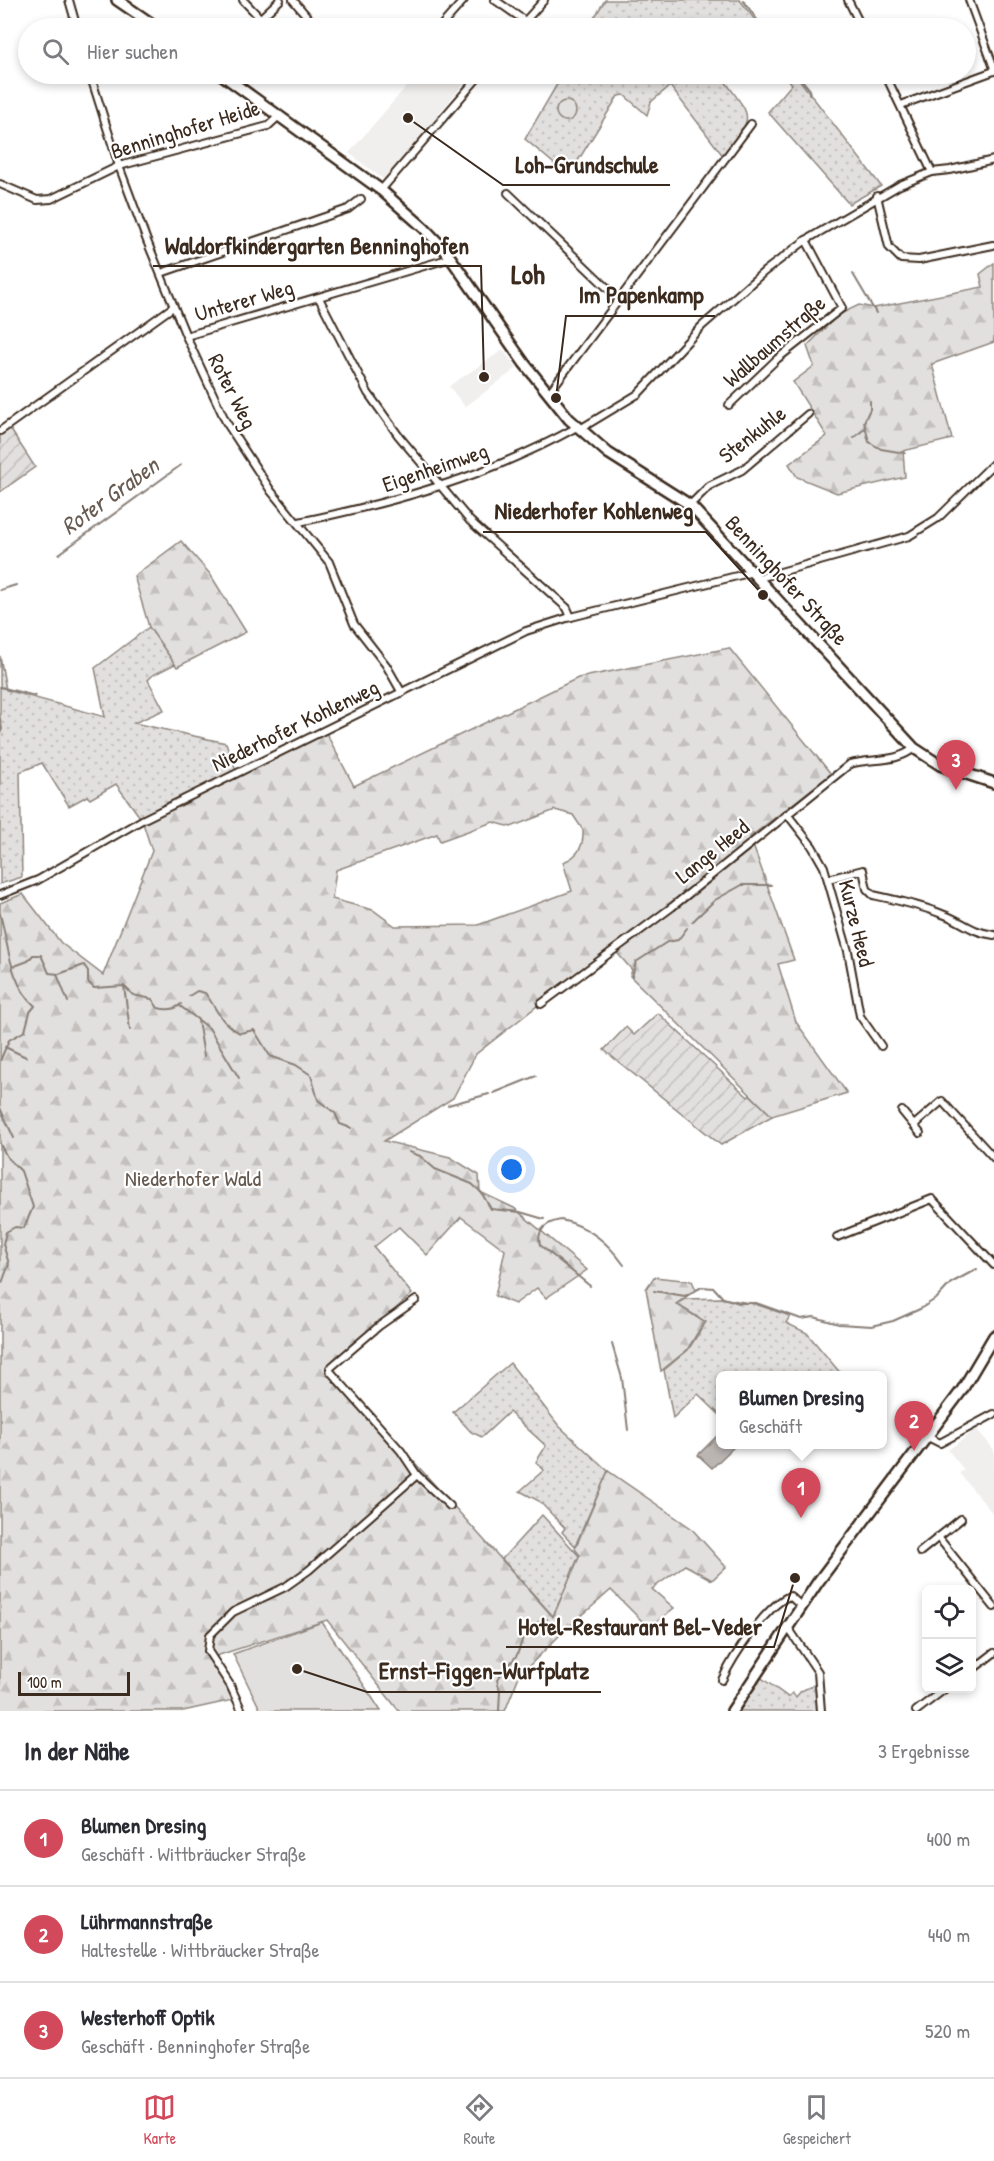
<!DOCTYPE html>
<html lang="de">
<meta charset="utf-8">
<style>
:root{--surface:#fff;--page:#f7f7f7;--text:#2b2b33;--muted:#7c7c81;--line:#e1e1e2;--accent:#d1495b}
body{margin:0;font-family:"Patrick Hand",sans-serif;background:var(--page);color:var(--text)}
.controls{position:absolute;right:18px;bottom:18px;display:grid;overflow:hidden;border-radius:9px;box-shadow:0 3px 9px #0003}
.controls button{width:54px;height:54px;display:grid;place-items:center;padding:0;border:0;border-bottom:2px solid var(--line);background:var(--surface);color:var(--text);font:30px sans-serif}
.scale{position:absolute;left:18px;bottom:15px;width:112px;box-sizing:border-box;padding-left:6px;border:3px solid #3b2a1e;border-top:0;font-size:16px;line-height:21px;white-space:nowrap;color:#3b2a1e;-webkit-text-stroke:4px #fff;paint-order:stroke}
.you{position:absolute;left:512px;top:1170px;width:21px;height:21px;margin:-15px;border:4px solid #fff;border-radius:50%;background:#1a73e8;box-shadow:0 0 0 9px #1a73e833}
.badge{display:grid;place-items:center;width:39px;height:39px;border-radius:50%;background:var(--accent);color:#fff;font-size:20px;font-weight:700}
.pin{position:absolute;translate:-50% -50px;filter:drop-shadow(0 2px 3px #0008)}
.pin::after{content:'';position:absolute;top:32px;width:21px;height:18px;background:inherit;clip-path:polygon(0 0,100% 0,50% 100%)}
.popup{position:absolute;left:716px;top:1371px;width:171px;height:78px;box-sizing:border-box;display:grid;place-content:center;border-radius:9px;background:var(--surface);filter:drop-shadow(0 2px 4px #0005);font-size:20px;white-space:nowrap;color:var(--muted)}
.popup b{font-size:22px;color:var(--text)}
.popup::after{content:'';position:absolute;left:50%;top:100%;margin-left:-12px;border:12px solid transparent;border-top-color:var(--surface)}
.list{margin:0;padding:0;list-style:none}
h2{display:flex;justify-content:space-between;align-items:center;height:78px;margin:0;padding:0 24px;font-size:26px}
h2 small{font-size:20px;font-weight:400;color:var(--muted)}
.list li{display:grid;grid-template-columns:39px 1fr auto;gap:18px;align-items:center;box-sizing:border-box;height:96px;padding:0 24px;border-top:2px solid var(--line)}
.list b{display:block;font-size:22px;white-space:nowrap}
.list p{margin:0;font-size:20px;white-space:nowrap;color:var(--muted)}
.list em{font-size:20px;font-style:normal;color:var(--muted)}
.icon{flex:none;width:33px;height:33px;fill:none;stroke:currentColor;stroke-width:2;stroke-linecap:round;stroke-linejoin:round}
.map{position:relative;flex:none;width:994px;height:1711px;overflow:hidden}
.search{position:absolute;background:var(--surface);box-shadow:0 3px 9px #0003;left:18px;right:18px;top:18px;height:66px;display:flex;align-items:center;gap:15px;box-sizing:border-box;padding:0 21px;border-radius:33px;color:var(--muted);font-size:22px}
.sheet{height:366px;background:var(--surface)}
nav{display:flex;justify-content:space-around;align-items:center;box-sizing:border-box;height:84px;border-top:2px solid var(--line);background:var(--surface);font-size:16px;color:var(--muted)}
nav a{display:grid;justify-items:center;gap:3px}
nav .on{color:var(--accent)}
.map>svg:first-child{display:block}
.built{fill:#f1efee}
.grass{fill:url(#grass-dots);stroke:#8e857e;stroke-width:1.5}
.forest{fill:url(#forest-firs);stroke:#8e857e;stroke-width:1.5;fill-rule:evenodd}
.garden{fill:url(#garden-furrows);stroke:#8e857e;stroke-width:1.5}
.pitch{fill:#e2e0de;stroke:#8e857e;stroke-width:1.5}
.water{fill:#bcb6b3;stroke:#887e77;stroke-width:1.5}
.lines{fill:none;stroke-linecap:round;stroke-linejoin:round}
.stream{stroke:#887e77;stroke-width:2}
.minor-casing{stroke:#3b2a1e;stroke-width:10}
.secondary-casing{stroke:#3b2a1e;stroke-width:14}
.minor{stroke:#fff;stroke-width:6}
.secondary{stroke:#fff;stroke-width:9}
.labels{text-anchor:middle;stroke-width:4.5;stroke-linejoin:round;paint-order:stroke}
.street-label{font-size:22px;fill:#3b2a1e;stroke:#fff}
.park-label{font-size:22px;fill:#65584e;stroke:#fff}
.water-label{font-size:24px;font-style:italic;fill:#685b52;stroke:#fff}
.district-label{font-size:28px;font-weight:bold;fill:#3b2a1e;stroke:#fff}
.leader{fill:none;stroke:#3b2a1e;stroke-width:2}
.callout-dot{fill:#3b2a1e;stroke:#fff;stroke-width:2}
.callout-label{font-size:24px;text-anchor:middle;font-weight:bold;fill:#3b2a1e;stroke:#fff;stroke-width:4.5;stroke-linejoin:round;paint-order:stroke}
</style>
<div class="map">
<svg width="994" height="1711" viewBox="0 0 994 1711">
<defs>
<pattern id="grass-dots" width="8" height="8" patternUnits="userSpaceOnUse" patternTransform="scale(1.5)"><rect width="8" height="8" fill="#e2e0de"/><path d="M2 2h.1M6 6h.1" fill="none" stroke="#c3c0be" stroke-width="1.8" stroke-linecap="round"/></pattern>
<pattern id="forest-firs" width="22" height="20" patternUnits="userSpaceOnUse" patternTransform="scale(1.5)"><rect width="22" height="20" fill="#e2e0de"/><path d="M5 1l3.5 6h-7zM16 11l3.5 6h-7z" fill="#c3c0be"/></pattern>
<pattern id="garden-furrows" width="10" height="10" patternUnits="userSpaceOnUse" patternTransform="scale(1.5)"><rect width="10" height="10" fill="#e2e0de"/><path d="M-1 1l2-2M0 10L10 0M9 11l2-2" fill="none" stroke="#c3c0be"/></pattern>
</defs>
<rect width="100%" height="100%" fill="#fff"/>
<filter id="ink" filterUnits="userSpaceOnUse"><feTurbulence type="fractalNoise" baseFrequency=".0167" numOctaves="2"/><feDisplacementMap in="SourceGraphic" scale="12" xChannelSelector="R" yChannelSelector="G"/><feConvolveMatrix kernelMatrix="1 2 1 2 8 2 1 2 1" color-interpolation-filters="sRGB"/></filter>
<g filter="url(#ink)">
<g class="built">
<polygon points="417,74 455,74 465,82 384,180 349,153"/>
<polygon points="503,350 517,368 465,407 449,386"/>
<polygon points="977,1429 994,1450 994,1515 959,1473 964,1470 948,1450"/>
</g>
<g class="grass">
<polygon points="605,0 740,0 761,28 588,28"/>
<path d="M 563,74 L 720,74 C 751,119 758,111 724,157 L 670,86 L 651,102 L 647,115 L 624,95 L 618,96 L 576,164 L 565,173 L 525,139 Z"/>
<polygon points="784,74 795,74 881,186 849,204 768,112 792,84"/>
<polygon points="149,627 175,664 153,675 148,680 164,710 134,723 226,743 237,773 142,820 116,784 90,799 87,796 69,806 42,763 20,772 22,877 0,884 0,656 6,690 105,717 95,668"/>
<polygon points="721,1298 755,1304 790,1316 786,1323 807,1333 842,1375 720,1376 720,1415 698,1394 673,1418 664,1370 688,1350 706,1322 676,1304 685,1299"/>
<polygon points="510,1363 559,1426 608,1471 575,1546 562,1532 565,1528 539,1501 520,1491 544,1470 536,1462 546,1446 509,1412 482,1437 471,1432 453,1412"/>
<polygon points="542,1515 579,1556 553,1616 502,1559"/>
<polygon points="756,1674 788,1697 792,1693 796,1697 801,1691 818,1683 819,1711 732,1711"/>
</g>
<g class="forest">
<polygon points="994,263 994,342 932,364 952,439 903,451 905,477 837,493 797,477 789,464 827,436 793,382 814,366 807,346 838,315 859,305 874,308 983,287 980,274"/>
<polygon points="181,541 210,574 246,632 177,667 149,627 134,576"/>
<path d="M 729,648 L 831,774 L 750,837 L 794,960 L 778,964 L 796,1022 L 847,1093 L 772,1116 L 630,976 L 632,970 L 612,947 L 476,1054 L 453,1098 L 384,1141 L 450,1157 L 479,1175 L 480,1192 L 514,1208 L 587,1270 L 546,1298 L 537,1288 L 515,1304 L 495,1296 L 505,1250 L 461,1217 L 427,1255 L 399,1227 L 374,1247 L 412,1294 L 330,1368 L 553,1617 L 580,1555 L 575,1549 L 608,1471 L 691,1528 L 726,1567 L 712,1580 L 685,1565 L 652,1589 L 674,1608 L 649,1628 L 611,1590 L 563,1632 L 519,1676 L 505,1711 L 399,1711 L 327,1620 L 216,1656 L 233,1700 L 183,1711 L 0,1711 L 0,903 L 23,894 L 61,943 L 103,975 L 152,851 L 142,820 L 325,731 L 354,786 L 578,678 ZM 555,810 L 573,815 L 583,830 C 584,846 578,857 563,862 L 572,891 L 478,925 L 395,926 L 373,910 L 332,899 L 336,870 L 437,834 L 440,841 L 493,822 L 511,827 Z"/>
<polygon points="654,1277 692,1281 696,1290 676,1304 704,1322 687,1350 661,1371 646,1289"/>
</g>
<g class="garden">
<polygon points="9,427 35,467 0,492 0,433"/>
<polygon points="658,1013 748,1097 750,1095 772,1116 721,1145 604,1050 626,1027 634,1035"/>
</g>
<g class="pitch">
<circle cx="566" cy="111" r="10"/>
<polygon points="322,1622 381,1711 261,1711 233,1654"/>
</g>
<polygon class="water" points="720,1433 720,1444 736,1445 712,1468 698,1455"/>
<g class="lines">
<g class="stream">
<polyline points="743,0 763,28"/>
<polyline points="797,74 810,90 809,94"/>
<polyline points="853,274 876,313"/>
<polyline points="870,401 870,409 864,422 869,442 881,449 905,453"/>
<polyline points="854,438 864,429"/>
<polyline points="59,554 181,465"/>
<polyline points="0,590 16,585"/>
<polyline points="0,687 35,696"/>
<polyline points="0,719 2,729 0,734"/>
<path d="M 0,914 C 9,946 9,982 35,1006 L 30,1012 L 25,1031 L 9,1040 L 0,1061"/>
<polyline points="692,922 715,900 742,885 771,885"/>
<path d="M 12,967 L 28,961 L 33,955 L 41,955 L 49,973 L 59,974 L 84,965 L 88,971 L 88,982 L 94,988 L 124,986 L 133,995 L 152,999 L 158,1008 C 166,1010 175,1010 181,1004"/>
<polyline points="57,974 68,1002"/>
<polyline points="632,977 636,962 667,942 678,940 687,928"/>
<polyline points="124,986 130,1030"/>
<path d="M 189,996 L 197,991 L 205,993 C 218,1010 219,1022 240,1033 L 254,1030 L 270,1056 L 296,1065 L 311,1075 L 318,1100 L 335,1113 L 340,1124 L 351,1128"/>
<polyline points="180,1006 209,1028 239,1078"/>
<polyline points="198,1020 204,1056"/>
<polyline points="5,1047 26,1057"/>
<polyline points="494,1093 536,1076"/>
<polyline points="448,1105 489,1094"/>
<polyline points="0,1108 14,1138"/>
<polyline points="0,1144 7,1157 21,1171 33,1207 24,1228 15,1227 6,1232 3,1244 9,1264 2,1283"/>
<polyline points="409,1152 420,1156 435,1169 472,1184 481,1192 491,1209 520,1212 544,1219"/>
<path d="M 590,1286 L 540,1245 C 536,1229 548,1222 561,1220 C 589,1226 608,1243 624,1265"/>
<polyline points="654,1291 685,1296 702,1287 714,1288 723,1298 739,1303 756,1303 801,1319 814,1317 839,1324 872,1326 893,1321 920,1309 937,1298 951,1283 977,1269"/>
<polyline points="612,1344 622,1378 628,1430"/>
<polyline points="499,1711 500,1691 497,1680 517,1655 525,1632 532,1625 547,1619"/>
</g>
<g class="minor-casing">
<g id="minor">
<polyline points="69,0 77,28"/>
<polyline points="243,0 260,18"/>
<polyline points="293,0 317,28"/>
<polyline points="495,0 525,21"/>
<polyline points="848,0 862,28"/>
<polyline points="969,0 994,68"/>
<polyline points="441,26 464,0"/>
<polyline points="250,28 280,0"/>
<polyline points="519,28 544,0"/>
<polyline points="90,74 119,166 147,241 186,336 226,422 271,491 329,562 354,624 386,665 402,693"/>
<polyline points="885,74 932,172"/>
<polyline points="901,105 994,71"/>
<polyline points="0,184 37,200 51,199 119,166 268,126 280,115"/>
<polyline points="381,190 481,74"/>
<polyline points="508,193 620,300"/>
<polyline points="877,196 889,247 901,259 919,260 993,245"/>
<polyline points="161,273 348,209 361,199"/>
<polyline points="319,298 368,393 398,435 470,521 567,608 571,617"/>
<polyline points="186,336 451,258"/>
<polyline points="548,394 751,124"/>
<polyline points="729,405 777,359 842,308 806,240"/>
<polyline points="580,429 638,394 702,326 765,271 806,240 900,185 932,172 950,170 994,160"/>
<polyline points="0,431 173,307"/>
<polyline points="690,505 709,486 742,470 808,414"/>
<path d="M 299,522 C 396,502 489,476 577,427"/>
<polyline points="759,578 909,536 938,518 994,463"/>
<polyline points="787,814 812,846 824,867 848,951 860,1016 881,1046"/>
<path d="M 828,879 L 863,870 L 867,889 L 873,895 C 896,900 920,905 942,914 C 963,921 970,932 994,935"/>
<polyline points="0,895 38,880 142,820 526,631 567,618 753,572"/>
<path d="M 541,1004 L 672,907 L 850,764 C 871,758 897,763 914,748"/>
<polyline points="902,1111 920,1133"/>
<polyline points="914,1125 942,1101 994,1158"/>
<polyline points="837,1237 932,1199 994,1265"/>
<polyline points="416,1300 379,1326 330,1368 330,1371 401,1451 417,1475 450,1506"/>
<polyline points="926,1436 940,1443 994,1414"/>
<polyline points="938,1537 994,1607"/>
<polyline points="920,1552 961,1519"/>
<polyline points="787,1626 818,1672 821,1711"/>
<polyline points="972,1670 994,1653"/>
<path d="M 722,1680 C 732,1658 767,1604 790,1596 L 801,1606"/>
<polyline points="242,1711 230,1685 208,1651 210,1635 233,1612 285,1587 309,1570 417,1475"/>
<polyline points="916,1711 946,1688"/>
</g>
</g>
<g class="secondary-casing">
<g id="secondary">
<polyline points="117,0 158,28"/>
<polyline points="221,74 381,190 424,228 445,250 524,363 569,419 608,453 690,505 914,748 940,765 994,783"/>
<polyline points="732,1711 818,1582 962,1390 994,1336"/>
</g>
</g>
<use href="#minor" class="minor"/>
<use href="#secondary" class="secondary"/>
</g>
</g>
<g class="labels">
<g class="street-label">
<text transform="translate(185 129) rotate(-17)" y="8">Benninghofer Heide</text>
<text transform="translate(244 300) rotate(-16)" y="8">Unterer Weg</text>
<text transform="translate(774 341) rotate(-41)" y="8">Wallbaumstraße</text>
<text transform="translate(233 391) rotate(63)" y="8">Roter Weg</text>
<text transform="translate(752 434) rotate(-38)" y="8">Stenkuhle</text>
<text transform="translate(435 467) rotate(-19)" y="8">Eigenheimweg</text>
<text transform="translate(787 580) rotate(47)" y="8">Benninghofer Straße</text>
<text transform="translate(295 725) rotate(-26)" y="8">Niederhofer Kohlenweg</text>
<text transform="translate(712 851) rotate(-39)" y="8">Lange Heed</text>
<text transform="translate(857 923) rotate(76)" y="8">Kurze Heed</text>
</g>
<g class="park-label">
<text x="193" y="1186">Niederhofer Wald</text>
</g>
<g class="water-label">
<text transform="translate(110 496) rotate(-36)" y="8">Roter Graben</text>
</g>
<g class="district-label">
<text x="528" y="284">Loh</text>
</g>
</g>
<path class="leader" d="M408 118L503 185H670M484 377L481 266H153M556 398L566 316H715M763 595L706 532H483M795 1578L774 1647H506M297 1669L367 1692H601"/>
<g class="callout-dot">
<circle cx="408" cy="118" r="6"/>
<circle cx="484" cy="377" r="6"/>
<circle cx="556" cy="398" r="6"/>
<circle cx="763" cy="595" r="6"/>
<circle cx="795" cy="1578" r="6"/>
<circle cx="297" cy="1669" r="6"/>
</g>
<g class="callout-label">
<text x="587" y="173">Loh-Grundschule</text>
<text x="317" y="254">Waldorfkindergarten Benninghofen</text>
<text x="641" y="303">Im Papenkamp</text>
<text x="594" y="519">Niederhofer Kohlenweg</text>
<text x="640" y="1635">Hotel-Restaurant Bel-Veder</text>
<text x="484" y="1679">Ernst-Figgen-Wurfplatz</text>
</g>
</svg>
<div class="controls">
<button><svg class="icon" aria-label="locate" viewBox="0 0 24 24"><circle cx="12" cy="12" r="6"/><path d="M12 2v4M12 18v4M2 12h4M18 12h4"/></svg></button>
<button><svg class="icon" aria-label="layers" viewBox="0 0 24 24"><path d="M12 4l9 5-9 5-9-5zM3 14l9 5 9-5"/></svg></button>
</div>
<div class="scale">100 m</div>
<div class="you"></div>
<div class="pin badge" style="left:801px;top:1518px">1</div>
<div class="popup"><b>Blumen Dresing</b>Geschäft</div>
<div class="pin badge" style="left:914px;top:1451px">2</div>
<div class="pin badge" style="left:956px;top:790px">3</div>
<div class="search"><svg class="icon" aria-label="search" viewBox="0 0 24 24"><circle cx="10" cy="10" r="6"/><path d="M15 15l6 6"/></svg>Hier suchen</div>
</div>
<section class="sheet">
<h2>In der Nähe<small>3 Ergebnisse</small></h2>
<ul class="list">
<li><span class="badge">1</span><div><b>Blumen Dresing</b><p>Geschäft · Wittbräucker Straße</p></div><em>400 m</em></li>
<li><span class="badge">2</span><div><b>Lührmannstraße</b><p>Haltestelle · Wittbräucker Straße</p></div><em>440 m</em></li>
<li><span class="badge">3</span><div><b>Westerhoff Optik</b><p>Geschäft · Benninghofer Straße</p></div><em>520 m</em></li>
</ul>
</section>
<nav>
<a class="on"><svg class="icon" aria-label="map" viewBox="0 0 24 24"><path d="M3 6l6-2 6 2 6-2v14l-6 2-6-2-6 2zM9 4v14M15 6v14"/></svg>Karte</a>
<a><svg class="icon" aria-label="directions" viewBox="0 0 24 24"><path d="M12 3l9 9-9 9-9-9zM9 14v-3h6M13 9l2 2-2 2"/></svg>Route</a>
<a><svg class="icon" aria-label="saved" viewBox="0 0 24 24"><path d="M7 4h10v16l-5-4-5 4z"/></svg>Gespeichert</a>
</nav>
